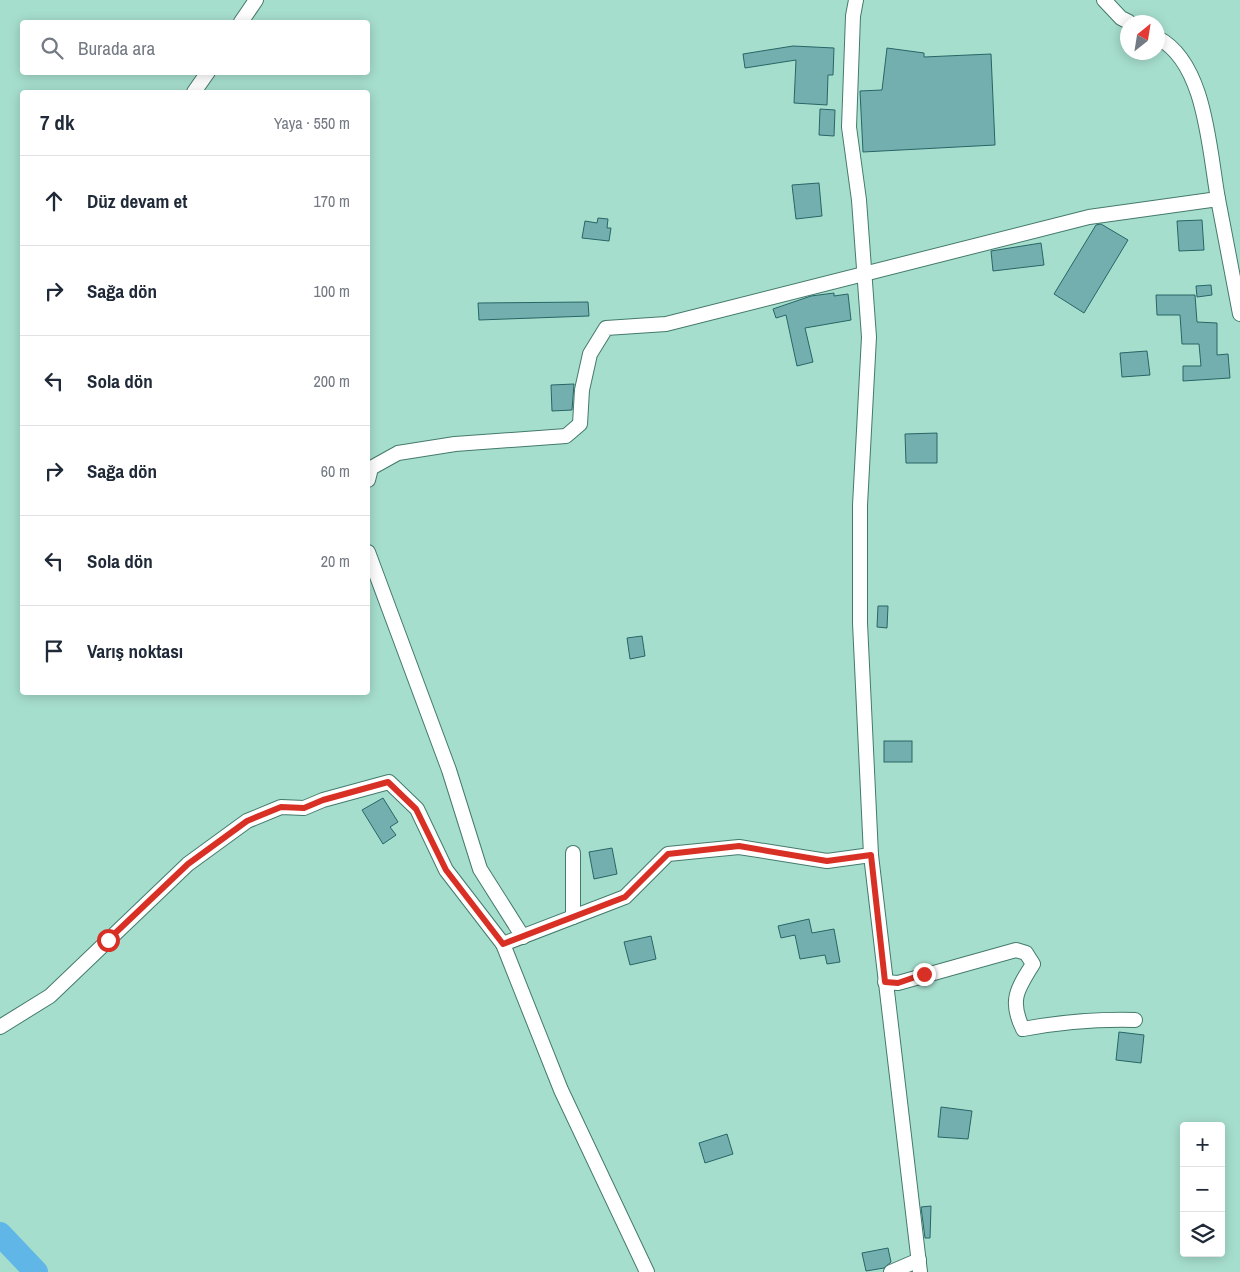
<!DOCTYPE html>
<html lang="tr">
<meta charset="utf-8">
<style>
:root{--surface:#fff;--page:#f6f6f7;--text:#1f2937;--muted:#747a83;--line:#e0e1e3}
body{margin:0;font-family:"Archivo Narrow",sans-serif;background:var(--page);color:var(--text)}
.controls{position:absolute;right:15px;bottom:15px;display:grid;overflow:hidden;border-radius:5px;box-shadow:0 2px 12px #0003}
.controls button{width:45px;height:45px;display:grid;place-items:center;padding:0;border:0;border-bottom:1px solid var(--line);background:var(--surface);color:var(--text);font:25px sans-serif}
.compass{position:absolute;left:1120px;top:15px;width:45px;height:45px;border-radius:50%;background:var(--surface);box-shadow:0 2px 12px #0003;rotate:30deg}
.stop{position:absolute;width:15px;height:15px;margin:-11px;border:4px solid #d93025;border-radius:50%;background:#fff}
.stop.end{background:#d93025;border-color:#fff;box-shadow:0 1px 5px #0008}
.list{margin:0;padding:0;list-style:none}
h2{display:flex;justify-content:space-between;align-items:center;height:65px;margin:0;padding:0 20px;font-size:21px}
h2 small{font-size:16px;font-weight:400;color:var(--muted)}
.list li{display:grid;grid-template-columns:32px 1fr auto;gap:15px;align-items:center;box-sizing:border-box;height:90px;padding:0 20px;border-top:1px solid var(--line)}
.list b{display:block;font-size:19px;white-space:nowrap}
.list em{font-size:16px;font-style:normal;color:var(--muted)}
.icon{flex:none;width:28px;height:28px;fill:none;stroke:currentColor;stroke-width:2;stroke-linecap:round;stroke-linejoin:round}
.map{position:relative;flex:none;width:1240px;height:1272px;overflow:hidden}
.search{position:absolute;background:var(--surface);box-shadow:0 2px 12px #0003;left:20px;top:20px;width:350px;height:55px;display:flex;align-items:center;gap:12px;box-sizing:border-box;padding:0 18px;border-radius:5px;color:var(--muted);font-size:19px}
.panel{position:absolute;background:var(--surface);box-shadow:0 2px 12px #0003;left:20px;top:90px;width:350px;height:605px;border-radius:5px}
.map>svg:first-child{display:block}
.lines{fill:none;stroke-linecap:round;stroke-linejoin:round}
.river{stroke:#60b6e6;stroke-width:24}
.building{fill:#72afae;stroke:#286565}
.street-casing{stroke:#447a6c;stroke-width:16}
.street{stroke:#fff;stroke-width:14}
.route{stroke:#d93025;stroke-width:6}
</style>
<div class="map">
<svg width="1240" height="1272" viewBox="0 0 1240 1272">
<rect width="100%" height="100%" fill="#a6dece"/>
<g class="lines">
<polyline class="river" points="0,1234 36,1272"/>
</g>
<g class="building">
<polygon points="793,46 834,48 833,75 828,75 827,105 794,103 796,60 745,68 743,54"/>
<polygon points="887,48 924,53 924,57 991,54 995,145 863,152 860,91 882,90"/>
<polygon points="820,109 835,110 834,136 819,135"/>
<polygon points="819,183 822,216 796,219 792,185"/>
<polygon points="598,218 608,219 607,228 611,228 609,241 582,238 585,221 597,223"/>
<polygon points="1202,220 1204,250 1179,251 1177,221"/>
<polygon points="1101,224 1128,240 1084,313 1054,294 1096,225"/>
<polygon points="1041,243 1044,265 993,271 991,251"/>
<polygon points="1211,285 1212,295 1197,297 1196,286"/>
<polygon points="834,293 834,296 848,294 851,320 805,328 813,362 797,366 786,315 776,318 773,309 811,296"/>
<polygon points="1156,295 1195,295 1197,322 1217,323 1217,355 1228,354 1230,378 1183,381 1183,366 1201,366 1199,344 1182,344 1180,315 1157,315"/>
<polygon points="588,302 589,316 479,320 478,303"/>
<polygon points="1147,351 1150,375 1122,377 1120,353"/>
<polygon points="574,384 572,410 552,411 551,385"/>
<polygon points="937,433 937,463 906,463 905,434"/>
<polygon points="878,606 888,606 887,628 877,627"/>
<polygon points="642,636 645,656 630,659 627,638"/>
<rect x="884" y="741" width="28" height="21"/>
<polygon points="383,798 398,822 390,827 396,835 383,844 362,810"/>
<polygon points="612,848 617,874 594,879 589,852"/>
<polygon points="809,919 812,933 834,929 840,962 827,964 825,955 800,959 795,935 781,938 778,926"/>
<polygon points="651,936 656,959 630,965 624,942"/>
<polygon points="1119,1032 1144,1035 1141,1063 1116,1060"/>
<polygon points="941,1107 972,1111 968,1139 938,1137"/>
<polygon points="727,1134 733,1154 705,1163 699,1143"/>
<polygon points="931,1206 930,1238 925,1238 921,1207"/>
<polygon points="888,1248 891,1262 884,1268 866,1271 862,1253"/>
</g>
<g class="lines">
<g class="street-casing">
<g id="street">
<polyline points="856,0 853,16 849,127 859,200 869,337 860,505 860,623 871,855 920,1272"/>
<polyline points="1104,0 1121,18 1129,22"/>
<polyline points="241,22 256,0"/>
<path d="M 1158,38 C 1206,63 1209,150 1218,199"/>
<polyline points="194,92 208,72"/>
<polyline points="368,480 371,468 398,453 455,444 566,436 580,424 582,390 590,354 606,328 666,324 1089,217 1218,199 1240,314"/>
<polyline points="368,552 449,770 480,869 523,937"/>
<polyline points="573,853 573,917"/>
<polyline points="503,944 561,1090 647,1272"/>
<path d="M 885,982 L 898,983 L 1016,950 L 1026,953 L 1033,964 C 1017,989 1009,1001 1023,1029 C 1061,1022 1097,1019 1135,1020"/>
<polyline points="0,1027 50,996 188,864 247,821 281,807 304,808 323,800 389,782 417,809 446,870 503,944 625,897 668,854 739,847 827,861 871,855"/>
<polyline points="891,1272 919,1260"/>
</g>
</g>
<use href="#street" class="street"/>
</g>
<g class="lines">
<polyline class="route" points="108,940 188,864 247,821 281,807 304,808 323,800 388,782 416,809 446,870 503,944 625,897 668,854 739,846 827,861 871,855 885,982 898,983 924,974"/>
</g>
</svg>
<div class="controls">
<button>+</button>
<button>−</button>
<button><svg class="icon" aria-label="layers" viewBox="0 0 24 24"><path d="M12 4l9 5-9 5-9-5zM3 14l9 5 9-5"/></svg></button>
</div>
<svg class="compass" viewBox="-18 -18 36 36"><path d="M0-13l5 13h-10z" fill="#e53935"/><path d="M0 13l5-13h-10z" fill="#747a83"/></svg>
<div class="stop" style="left:108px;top:940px"></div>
<div class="stop end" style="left:924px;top:974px"></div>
<div class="search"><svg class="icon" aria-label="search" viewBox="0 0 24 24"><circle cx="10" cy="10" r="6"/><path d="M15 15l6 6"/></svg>Burada ara</div>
<section class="panel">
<h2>7 dk<small>Yaya · 550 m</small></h2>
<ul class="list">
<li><svg class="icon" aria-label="ahead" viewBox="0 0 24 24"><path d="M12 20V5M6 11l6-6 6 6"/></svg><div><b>Düz devam et</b></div><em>170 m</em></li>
<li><svg class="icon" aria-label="right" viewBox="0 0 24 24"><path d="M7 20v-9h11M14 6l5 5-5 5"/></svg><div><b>Sağa dön</b></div><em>100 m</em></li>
<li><svg class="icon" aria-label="left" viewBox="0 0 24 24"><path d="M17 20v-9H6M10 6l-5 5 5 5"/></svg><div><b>Sola dön</b></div><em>200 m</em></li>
<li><svg class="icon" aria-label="right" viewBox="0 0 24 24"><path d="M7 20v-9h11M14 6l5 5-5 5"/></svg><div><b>Sağa dön</b></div><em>60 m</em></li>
<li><svg class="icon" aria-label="left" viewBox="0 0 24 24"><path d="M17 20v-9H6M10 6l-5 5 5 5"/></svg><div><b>Sola dön</b></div><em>20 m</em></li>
<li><svg class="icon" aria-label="arrive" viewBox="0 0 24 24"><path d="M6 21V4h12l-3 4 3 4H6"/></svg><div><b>Varış noktası</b></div></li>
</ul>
</section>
</div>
